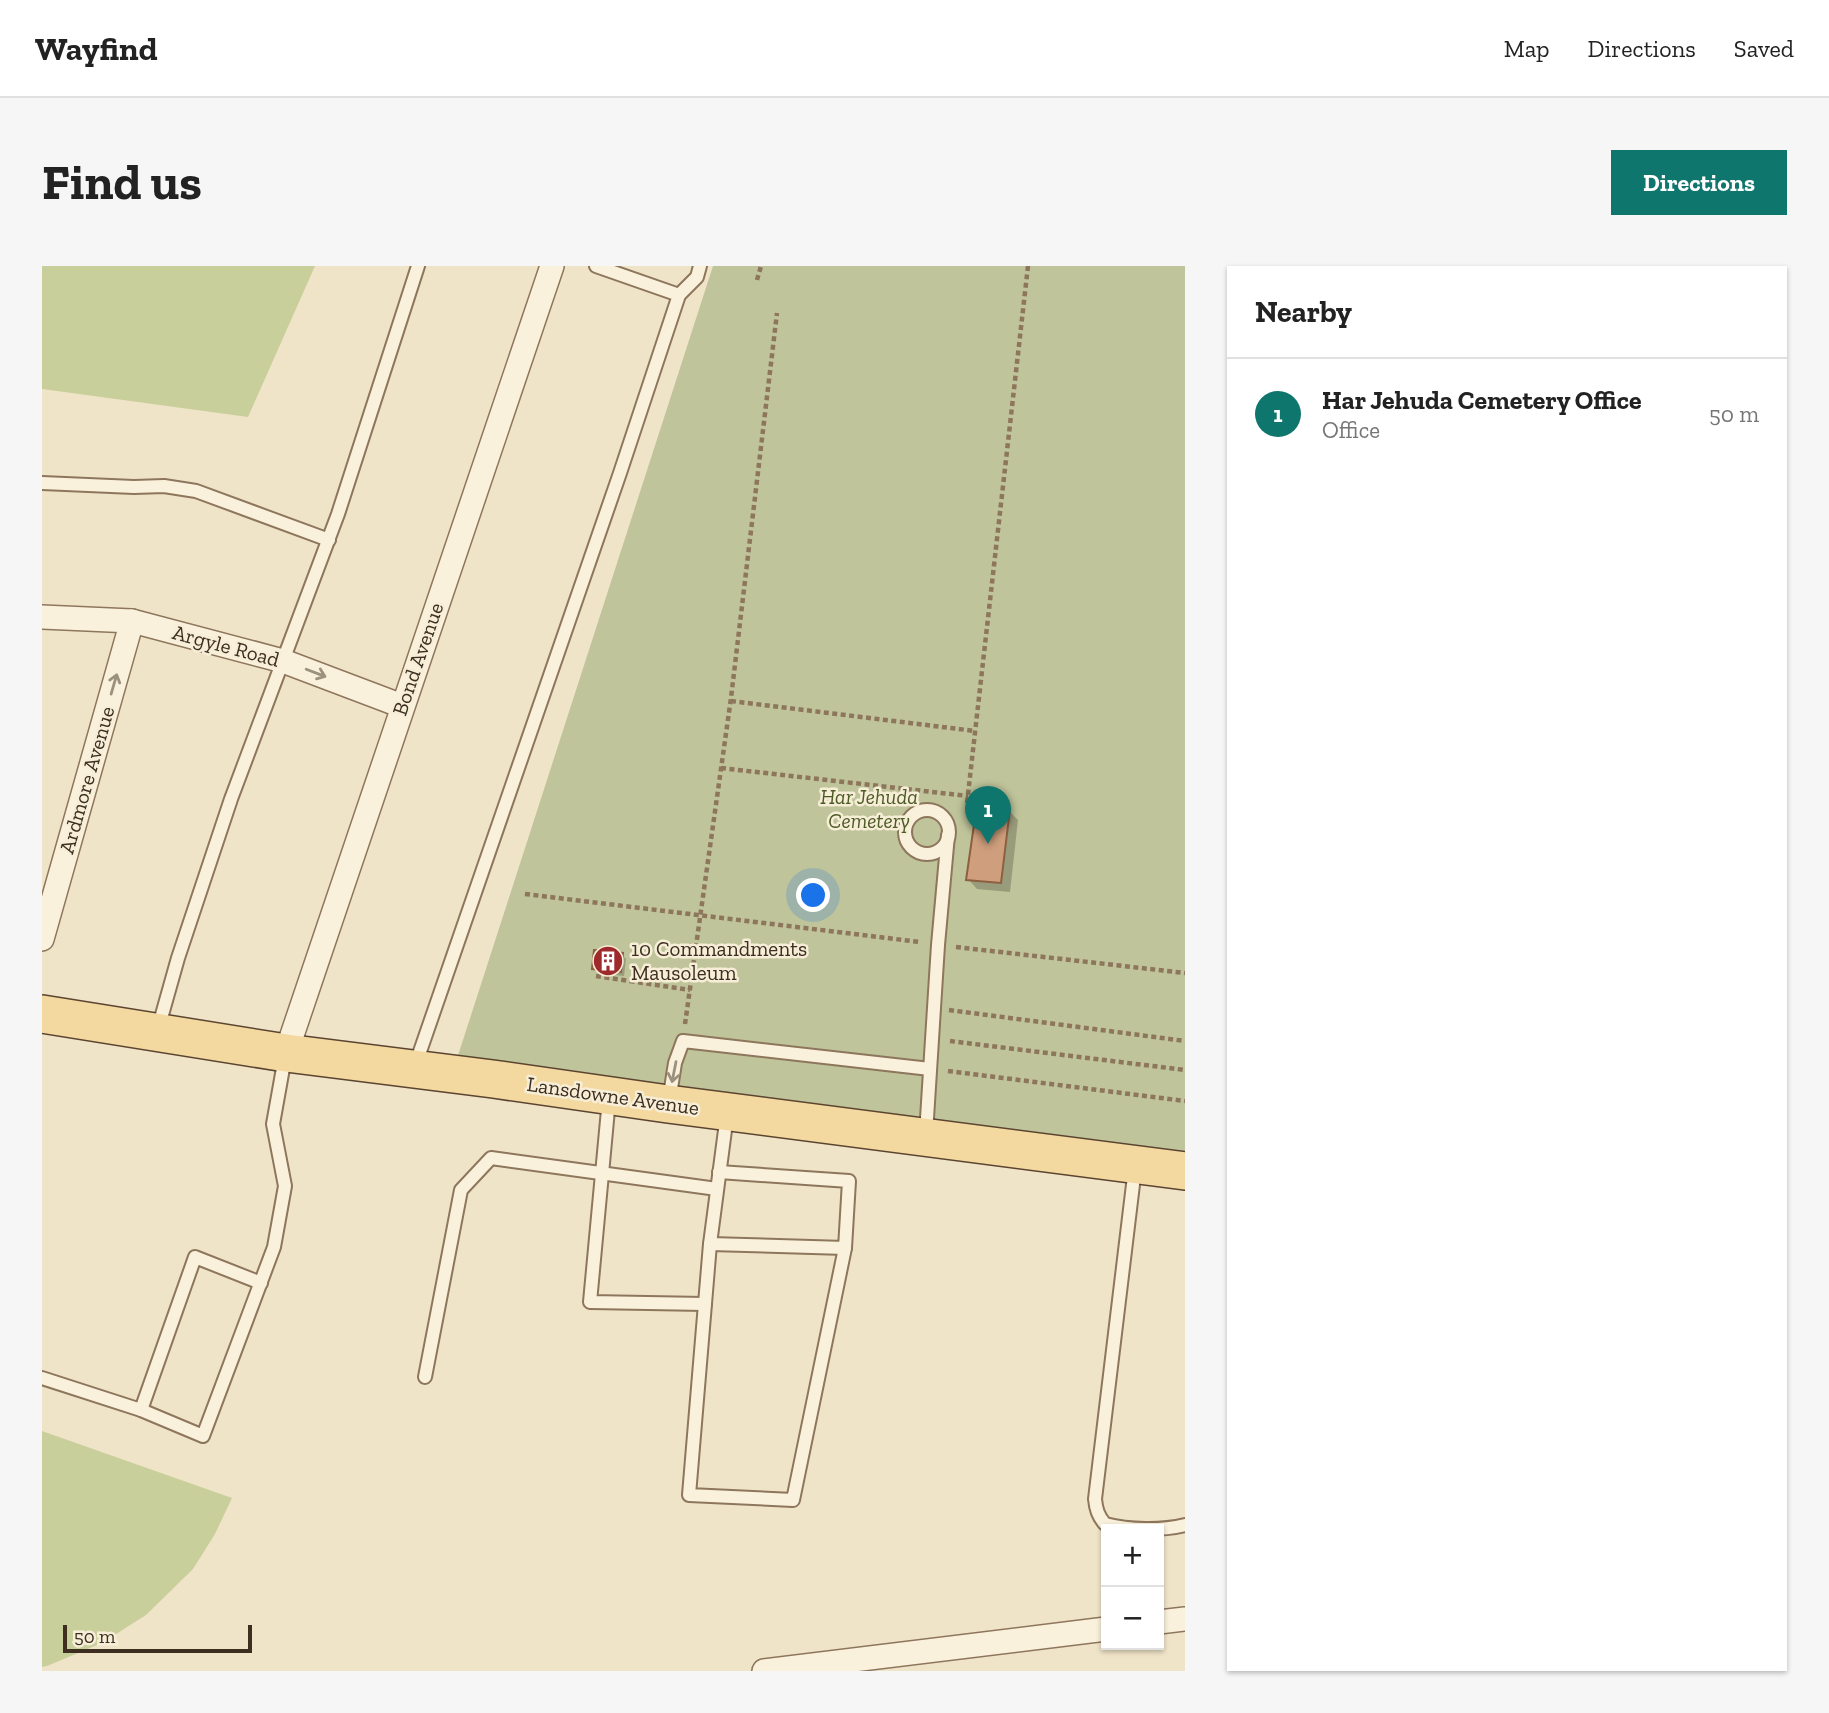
<!DOCTYPE html>
<meta charset="utf-8">
<style>
:root{--surface:#fff;--page:#f6f6f6;--text:#222;--muted:#767676;--line:#e0e0e0;--accent:#0f766e}
body{margin:0;font-family:"Zilla Slab",serif;background:var(--page);color:var(--text)}
.controls{position:absolute;right:21px;bottom:21px;display:grid;overflow:hidden;border-radius:0px;box-shadow:0 2px 5px #0004}
.controls button{width:63px;height:63px;display:grid;place-items:center;padding:0;border:0;border-bottom:2px solid var(--line);background:var(--surface);color:var(--text);font:35px sans-serif}
.scale{position:absolute;left:21px;bottom:18px;width:189px;box-sizing:border-box;padding-left:7px;border:4px solid #3d2e20;border-top:0;font-size:19px;line-height:24px;white-space:nowrap;color:#3d2e20;-webkit-text-stroke:5px #f7eed8;paint-order:stroke}
.you{position:absolute;left:772px;top:630px;width:24px;height:24px;margin:-18px;border:5px solid #fff;border-radius:50%;background:#1a73e8;box-shadow:0 0 0 10px #1a73e833}
.badge{display:grid;place-items:center;width:46px;height:46px;border-radius:50%;background:var(--accent);color:#fff;font-size:23px;font-weight:700}
.pin{position:absolute;translate:-50% -58px;filter:drop-shadow(0 2px 4px #0008)}
.pin::after{content:'';position:absolute;top:37px;width:24px;height:21px;background:inherit;clip-path:polygon(0 0,100% 0,50% 100%)}
.list{margin:0;padding:0;list-style:none}
h2{display:flex;justify-content:space-between;align-items:center;height:91px;margin:0;padding:0 28px;font-size:30px}
h2 small{font-size:23px;font-weight:400;color:var(--muted)}
.list li{display:grid;grid-template-columns:46px 1fr auto;gap:21px;align-items:center;box-sizing:border-box;height:112px;padding:0 28px;border-top:2px solid var(--line)}
.list b{display:block;font-size:26px;white-space:nowrap}
.list p{margin:0;font-size:23px;white-space:nowrap;color:var(--muted)}
.list em{font-size:23px;font-style:normal;color:var(--muted)}
.map{position:relative;flex:none;width:1143px;height:1405px;overflow:hidden;border-radius:0px}
header{display:flex;align-items:center;gap:42px;box-sizing:border-box;height:98px;padding:0 35px;background:var(--surface);border-bottom:2px solid var(--line)}
header strong{font-size:33px}
nav{display:flex;gap:38px;margin-inline-start:auto;font-size:24px}
.intro{display:flex;align-items:center;justify-content:space-between;box-sizing:border-box;height:168px;padding:0 42px}
h1{margin:0;font-size:49px}
.button{padding:18px 32px;border-radius:0px;background:var(--accent);color:#fff;font-size:24px;font-weight:700}
main{display:flex;gap:42px;padding:0 42px}
aside{flex:1;background:var(--surface);border-radius:0px;box-shadow:0 2px 5px #0004}
.map>svg:first-child{display:block}
.green{fill:#c9cf9b}
.cemetery{fill:#bfc49a}
.shadow{fill:#0003}
.building{fill:#cf9f7d;stroke:#8d5f41;stroke-width:2}
.lines{fill:none;stroke-linecap:round;stroke-linejoin:round}
.lane-casing{stroke:#8d765c;stroke-width:16}
.street-casing{stroke:#8d765c;stroke-width:26}
.primary-casing{stroke:#5b4430;stroke-width:40}
.path{stroke:#8d765c;stroke-width:4.5;stroke-dasharray:5 3.5;stroke-linecap:butt}
.lane{stroke:#faf1dc;stroke-width:12}
.street{stroke:#faf1dc;stroke-width:23}
.primary{stroke:#f3d9a0;stroke-width:37}
.oneway{stroke:#9c907e}
.labels{text-anchor:middle;stroke-width:5;stroke-linejoin:round;paint-order:stroke}
.street-label{font-size:21px;fill:#3d2e20;stroke:#f7eed8}
.park-label{font-size:21px;font-style:italic;fill:#4d5a26;stroke:#f7eed8}
.poi-label{font-size:21px;fill:#3d2e20;stroke:#f7eed8;text-anchor:start}
</style>
<header>
<strong>Wayfind</strong>
<nav><a>Map</a><a>Directions</a><a>Saved</a></nav>
</header>
<div class="intro"><h1>Find us</h1><a class="button">Directions</a></div>
<main>
<div class="map">
<svg width="1143" height="1405" viewBox="0 0 1143 1405">
<rect width="100%" height="100%" fill="#f0e4c8"/>
<g class="green">
<polygon points="0,0 273,0 206,151 0,123"/>
<polygon points="0,1165 190,1232 173,1268 151,1303 104,1349 60,1377 5,1400 0,1401"/>
</g>
<polygon class="cemetery" points="671,0 1143,0 1143,904 410,808"/>
<g class="shadow">
<polygon points="967,545 976,554 968,626 935,623 926,613"/>
<polygon points="580,689 584,693 582,710 556,707 552,702"/>
</g>
<g class="building">
<polygon points="935,538 968,543 959,617 924,614"/>
<polygon points="552,684 581,687 579,706 550,703"/>
</g>
<g class="lines">
<g class="lane-casing">
<g id="lane">
<polyline points="637,29 655,11 658,0"/>
<polyline points="0,217 92,221 122,220 154,225 287,274"/>
<circle cx="885" cy="566" r="22"/>
<polyline points="116,763 136,692 189,533 296,248 376,0"/>
<polyline points="373,800 578,207 637,29 554,0"/>
<polyline points="567,833 548,1036 663,1038"/>
<polyline points="627,835 633,797 641,775 888,803"/>
<polyline points="685,849 668,978 647,1229 751,1234 803,982"/>
<polyline points="884,868 896,679 906,569"/>
<path d="M 1093,902 L 1053,1233 C 1054,1243 1056,1250 1063,1258 C 1088,1264 1118,1265 1143,1259"/>
<polyline points="668,978 803,982 807,915 677,906"/>
<polyline points="383,1111 419,924 449,892 675,923"/>
<polyline points="0,1112 99,1144 161,1170 232,981 243,920 231,858 243,791"/>
<polyline points="99,1144 153,991 219,1017"/>
</g>
</g>
<g class="street-casing">
<g id="street">
<polyline points="0,351 90,355 241,395 360,440"/>
<polyline points="0,673 90,355"/>
<polyline points="244,787 510,0"/>
<polyline points="1117,1356 1143,1353"/>
<polyline points="722,1405 1064,1363"/>
</g>
</g>
<g class="primary-casing">
<polyline id="primary" points="0,748 244,787 451,813 626,838 1143,905"/>
</g>
<g class="path">
<polyline points="715,14 719,0"/>
<polyline points="689,435 933,465"/>
<polyline points="679,502 926,530"/>
<polyline points="925,537 986,0"/>
<polyline points="483,628 878,676"/>
<polyline points="914,681 1143,707"/>
<polyline points="554,710 648,724"/>
<polyline points="907,744 1143,775"/>
<polyline points="643,758 689,432 735,47"/>
<polyline points="908,775 1143,804"/>
<polyline points="906,805 1143,835"/>
</g>
<use href="#lane" class="lane"/>
<use href="#street" class="street"/>
<use href="#primary" class="primary"/>
</g>
<defs><path id="oneway-shaft" d="M-6 0H5M1.5-3L5.5 0L1.5 3" fill="none" stroke-width="1.6" stroke-linecap="round" stroke-linejoin="round" transform="scale(1.75)"/></defs>
<g class="oneway">
<use href="#oneway-shaft" transform="translate(274 407) rotate(21)"/>
<use href="#oneway-shaft" transform="translate(72 418) rotate(-74)"/>
<use href="#oneway-shaft" transform="translate(632 806) rotate(101)"/>
</g>
<defs>
<g id="building-disc" transform="scale(1.575)"><circle r="9.5" fill="#9e2a2b" stroke="#f7eed8"/><path d="M-4-6H4V6H1V3H-1V6H-4ZM-2.5-4.3h1.7v1.8h-1.7ZM.8-4.3h1.7v1.8H.8ZM-2.5-1h1.7V.8h-1.7ZM.8-1h1.7V.8H.8Z" fill="#fff"/></g>
</defs>
<g fill-rule="evenodd">
<use href="#building-disc" x="566" y="695"/>
</g>
<g class="labels">
<g class="street-label">
<text transform="translate(184 380) rotate(15)" y="7">Argyle Road</text>
<text transform="translate(376 393) rotate(-71)" y="7">Bond Avenue</text>
<text transform="translate(45 514) rotate(-74)" y="7">Ardmore Avenue</text>
<text transform="translate(571 830) rotate(8)" y="7">Lansdowne Avenue</text>
</g>
<g class="park-label">
<text x="827" y="538">Har Jehuda<tspan x="827" dy="24">Cemetery</tspan></text>
</g>
<g class="poi-label">
<text x="589" y="690">10 Commandments<tspan x="589" dy="24">Mausoleum</tspan></text>
</g>
</g>
</svg>
<div class="controls">
<button>+</button>
<button>−</button>
</div>
<div class="scale">50 m</div>
<div class="you"></div>
<div class="pin badge" style="left:946px;top:578px">1</div>
</div>
<aside>
<h2>Nearby<small></small></h2>
<ul class="list">
<li><span class="badge">1</span><div><b>Har Jehuda Cemetery Office</b><p>Office</p></div><em>50 m</em></li>
</ul>
</aside>
</main>
